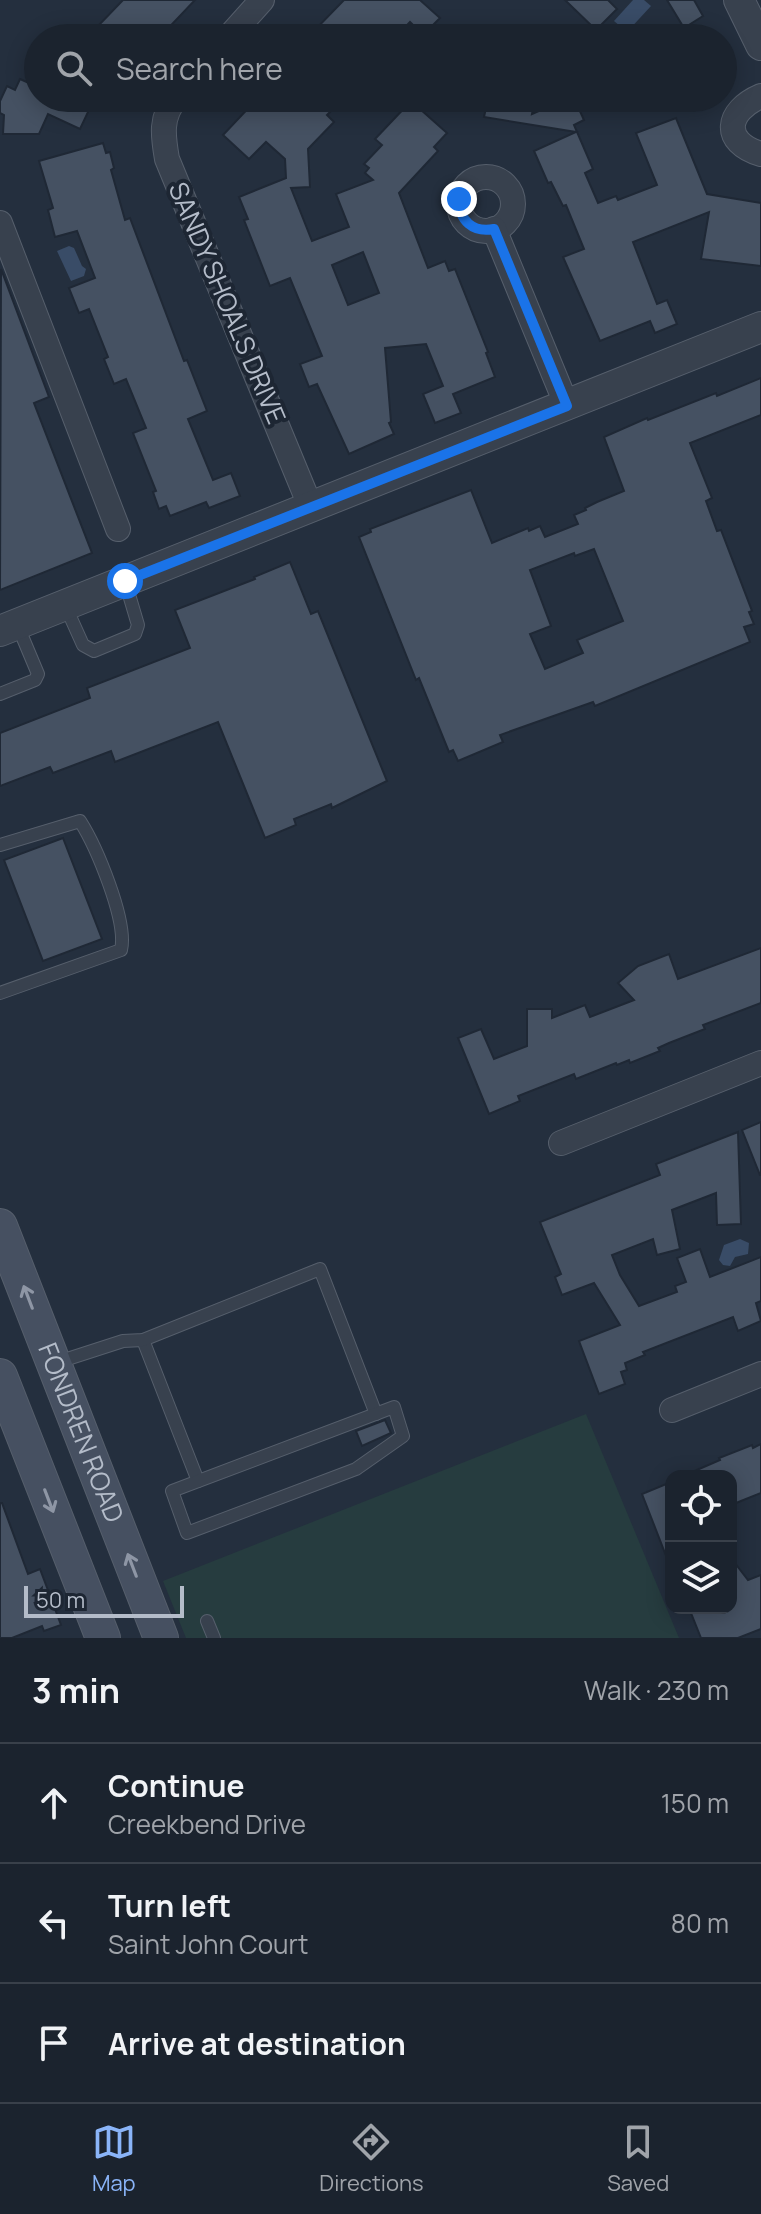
<!DOCTYPE html>
<meta charset="utf-8">
<style>
:root{--surface:#1b232e;--page:#282f3a;--text:#f1f3f6;--muted:#a0a4aa;--line:#39404a;--accent:#8ab4f8}
body{margin:0;font-family:Manrope,sans-serif;background:var(--page);color:var(--text)}
.controls{position:absolute;right:24px;bottom:24px;display:grid;overflow:hidden;border-radius:16px;box-shadow:0 4px 20px #0003}
.controls button{width:72px;height:72px;display:grid;place-items:center;padding:0;border:0;border-bottom:2px solid var(--line);background:var(--surface);color:var(--text);font:40px sans-serif}
.scale{position:absolute;left:24px;bottom:20px;width:160px;box-sizing:border-box;padding-left:8px;border:4px solid #b4bcc9;border-top:0;font-size:22px;line-height:28px;white-space:nowrap;color:#b4bcc9;-webkit-text-stroke:6px #1d2633;paint-order:stroke}
.stop{position:absolute;width:24px;height:24px;margin:-18px;border:6px solid #1a73e8;border-radius:50%;background:#fff}
.stop.end{background:#1a73e8;border-color:#fff;box-shadow:0 2px 8px #0008}
.list{margin:0;padding:0;list-style:none}
h2{display:flex;justify-content:space-between;align-items:center;height:104px;margin:0;padding:0 32px;font-size:34px}
h2 small{font-size:26px;font-weight:400;color:var(--muted)}
.list li{display:grid;grid-template-columns:52px 1fr auto;gap:24px;align-items:center;box-sizing:border-box;height:120px;padding:0 32px;border-top:2px solid var(--line)}
.list b{display:block;font-size:30px;white-space:nowrap}
.list p{margin:0;font-size:26px;white-space:nowrap;color:var(--muted)}
.list em{font-size:26px;font-style:normal;color:var(--muted)}
.icon{flex:none;width:44px;height:44px;fill:none;stroke:currentColor;stroke-width:2;stroke-linecap:round;stroke-linejoin:round}
.map{position:relative;flex:none;width:761px;height:1638px;overflow:hidden}
.search{position:absolute;background:var(--surface);box-shadow:0 4px 20px #0003;left:24px;right:24px;top:24px;height:88px;display:flex;align-items:center;gap:20px;box-sizing:border-box;padding:0 28px;border-radius:44px;color:var(--muted);font-size:30px}
.sheet{height:464px;background:var(--surface)}
nav{display:flex;justify-content:space-around;align-items:center;box-sizing:border-box;height:112px;border-top:2px solid var(--line);background:var(--surface);font-size:22px;color:var(--muted)}
nav a{display:grid;justify-items:center;gap:4px}
nav .on{color:var(--accent)}
.map>svg:first-child{display:block}
.green{fill:#263c3f}
.water{fill:#394c67}
.building{fill:#455162;stroke:#1f2835;stroke-width:2;fill-rule:evenodd}
.lines{fill:none;stroke-linecap:round;stroke-linejoin:round}
.service-casing{stroke:#565f6c;stroke-width:14}
.minor-casing{stroke:#565f6c;stroke-width:26}
.tertiary-casing{stroke:#565f6c;stroke-width:32}
.secondary-casing{stroke:#565f6c;stroke-width:36}
.service{stroke:#38414e;stroke-width:12}
.minor{stroke:#38414e;stroke-width:24}
.tertiary{stroke:#38414e;stroke-width:30}
.secondary{stroke:#465061;stroke-width:34}
.oneway{stroke:#8e96a5}
.route{stroke:#1a73e8;stroke-width:10}
.labels{text-anchor:middle;stroke-width:8;stroke-linejoin:round;paint-order:stroke}
.street-label{font-size:26px;fill:#b4bcc9;stroke:#1d2633}
</style>
<div class="map">
<svg width="761" height="1638" viewBox="0 0 761 1638">
<rect width="100%" height="100%" fill="#242f3e"/>
<polygon class="green" points="586,1414 679,1638 186,1638 163,1581"/>
<g class="water">
<polygon points="633,0 644,0 651,6 627,32 614,21"/>
<polygon points="69,246 74,248 82,266 86,269 84,276 71,281 57,251"/>
<polygon points="740,1239 749,1243 748,1254 735,1257 730,1266 723,1265 719,1260 724,1245"/>
</g>
<g class="building">
<polygon points="123,0 195,0 159,38 110,38 97,27"/>
<polygon points="344,0 420,0 440,18 423,35 410,22 395,38 307,38"/>
<polygon points="565,0 608,0 617,9 596,30"/>
<polygon points="667,0 694,0 703,16 684,28"/>
<polygon points="20,79 38,87 38,98 85,98 81,106 89,110 80,129 48,114 39,134 3,134 4,115 0,113 0,101 7,86 15,90"/>
<path d="M 258,98 L 344,98 L 327,115 L 334,122 L 308,149 L 310,187 L 291,188 L 312,241 L 349,227 L 336,194 L 373,180 L 365,173 L 369,168 L 364,164 L 382,145 L 375,139 L 411,101 L 447,133 L 434,147 L 438,151 L 399,193 L 428,268 L 445,261 L 449,271 L 455,269 L 488,352 L 486,353 L 495,377 L 453,394 L 461,413 L 435,423 L 423,394 L 443,386 L 426,344 L 385,348 L 391,422 L 389,423 L 394,434 L 349,454 L 317,384 L 309,387 L 300,364 L 322,356 L 290,278 L 270,286 L 244,220 L 248,219 L 239,197 L 286,178 L 285,159 L 266,142 L 249,159 L 223,135 ZM 363,252 L 379,293 L 348,305 L 332,265 Z"/>
<polygon points="488,98 535,98 532,114 568,98 574,98 584,120 574,125 593,169 585,173 598,203 616,196 618,200 657,185 636,133 676,118 707,194 761,203 761,266 701,259 709,212 633,242 657,304 667,300 677,324 655,333 650,321 600,341 563,257 584,249 566,205 563,206 551,182 548,183 534,151 576,132 484,117"/>
<polygon points="103,143 106,153 110,152 114,168 111,170 125,220 130,218 184,361 187,360 207,411 188,419 213,480 231,473 240,496 209,508 206,502 170,516 166,506 159,509 153,492 156,491 133,433 146,428 126,379 114,384 104,359 108,357 89,309 79,313 69,288 95,278 77,231 55,237 48,210 53,208 39,161"/>
<polygon points="1,269 49,397 34,403 92,553 0,590"/>
<path d="M 761,378 L 761,415 L 690,443 L 712,498 L 706,501 L 717,531 L 721,530 L 752,611 L 749,612 L 754,624 L 744,627 L 750,642 L 595,706 L 593,702 L 500,735 L 503,742 L 458,761 L 453,750 L 449,752 L 419,678 L 416,680 L 359,537 L 371,532 L 370,529 L 471,490 L 492,543 L 528,528 L 529,531 L 540,526 L 545,537 L 578,524 L 574,515 L 586,510 L 585,508 L 597,502 L 624,491 L 604,437 L 647,418 L 648,420 L 716,393 L 717,396 ZM 594,549 L 623,621 L 577,640 L 583,653 L 545,669 L 530,634 L 551,626 L 530,570 L 574,553 L 575,556 Z"/>
<polygon points="290,562 311,614 318,611 387,781 332,808 331,804 294,819 296,825 265,838 218,722 115,762 111,751 53,773 50,767 0,786 0,733 90,698 87,688 190,648 175,610 255,579 254,577"/>
<polygon points="63,838 102,939 43,961 4,860"/>
<polygon points="761,948 761,1003 703,1025 705,1029 669,1043 658,1048 660,1051 630,1063 629,1060 617,1065 616,1063 576,1079 574,1074 518,1096 520,1101 489,1114 458,1038 481,1029 494,1059 527,1046 527,1009 552,1009 552,1018 585,1005 590,1017 634,1000 618,983 638,966 669,954 678,979"/>
<polygon points="761,1122 761,1175 760,1175 742,1130"/>
<polygon points="738,1132 741,1224 717,1225 716,1193 672,1210 680,1249 657,1255 653,1239 612,1255 620,1275 639,1306 677,1292 675,1286 686,1282 677,1258 700,1249 710,1277 761,1257 761,1301 756,1303 761,1321 738,1331 733,1317 643,1352 645,1355 625,1363 627,1370 621,1372 625,1384 599,1394 579,1341 620,1325 594,1283 562,1295 555,1277 561,1274 540,1222 660,1175 656,1164"/>
<polygon points="385,1420 391,1433 362,1446 356,1431"/>
<polygon points="761,1444 761,1493 731,1505 731,1476 683,1476 720,1460 719,1458 752,1445 753,1448"/>
<polygon points="671,1482 671,1565 670,1566 642,1494"/>
<polygon points="0,1503 2,1503 28,1574 40,1569 61,1625 44,1631 42,1626 12,1638 0,1638"/>
<polygon points="731,1558 748,1580 761,1575 761,1629 738,1638 701,1638 689,1608 731,1608"/>
</g>
<g class="lines">
<g class="service-casing">
<g id="service">
<polyline points="65,605 83,645 94,651 135,634 138,625 125,581"/>
<polyline points="0,694 35,680 38,674 17,624"/>
<path d="M 0,845 L 80,821 C 96,846 128,921 121,950 L 0,993"/>
<polyline points="143,1340 198,1481"/>
<polyline points="55,1363 123,1341 143,1340 320,1269 376,1414"/>
<polygon points="394,1407 403,1436 356,1469 187,1533 172,1491"/>
<polyline points="207,1621 214,1638"/>
</g>
</g>
<g class="minor-casing">
<g id="minor">
<polyline points="228,38 262,0"/>
<path d="M 761,96 C 726,111 721,142 761,154"/>
<path d="M 176,98 C 160,117 163,136 167,159 L 311,508"/>
<circle cx="486" cy="204" r="27"/>
<polyline points="0,223 118,529"/>
<polyline points="494,229 567,406"/>
<polyline points="561,1143 761,1063"/>
<polyline points="672,1410 761,1374"/>
</g>
</g>
<g class="tertiary-casing">
<g id="tertiary">
<polyline points="739,0 761,45"/>
<polyline points="0,631 761,327"/>
</g>
</g>
<g class="secondary-casing">
<g id="secondary">
<path id="s1" d="M 0,1226 L 161,1638"/>
<polyline points="0,1376 103,1638"/>
</g>
</g>
<use href="#service" class="service"/>
<use href="#minor" class="minor"/>
<use href="#tertiary" class="tertiary"/>
<use href="#secondary" class="secondary"/>
</g>
<defs><path id="oneway-shaft" d="M-6 0H5M1.5-3L5.5 0L1.5 3" fill="none" stroke-width="1.6" stroke-linecap="round" stroke-linejoin="round" transform="scale(2)"/></defs>
<g class="oneway">
<use href="#oneway-shaft" transform="translate(28 1297) rotate(-111)"/>
<use href="#oneway-shaft" transform="translate(49 1501) rotate(69)"/>
<use href="#oneway-shaft" transform="translate(132 1565) rotate(-111)"/>
</g>
<g class="lines">
<path class="route" d="M 125,581 L 567,406 L 494,229 C 473,233 459,221 459,199"/>
</g>
<g class="labels">
<g class="street-label">
<text transform="translate(227 303) rotate(67)" y="9">SANDY SHOALS DRIVE</text>
<text dy="9" stroke="none"><textPath href="#s1" startOffset="222">FONDREN ROAD</textPath></text>
</g>
</g>
</svg>
<div class="controls">
<button><svg class="icon" aria-label="locate" viewBox="0 0 24 24"><circle cx="12" cy="12" r="6"/><path d="M12 2v4M12 18v4M2 12h4M18 12h4"/></svg></button>
<button><svg class="icon" aria-label="layers" viewBox="0 0 24 24"><path d="M12 4l9 5-9 5-9-5zM3 14l9 5 9-5"/></svg></button>
</div>
<div class="scale">50 m</div>
<div class="stop" style="left:125px;top:581px"></div>
<div class="stop end" style="left:459px;top:199px"></div>
<div class="search"><svg class="icon" aria-label="search" viewBox="0 0 24 24"><circle cx="10" cy="10" r="6"/><path d="M15 15l6 6"/></svg>Search here</div>
</div>
<section class="sheet">
<h2>3 min<small>Walk · 230 m</small></h2>
<ul class="list">
<li><svg class="icon" aria-label="ahead" viewBox="0 0 24 24"><path d="M12 20V5M6 11l6-6 6 6"/></svg><div><b>Continue</b><p>Creekbend Drive</p></div><em>150 m</em></li>
<li><svg class="icon" aria-label="left" viewBox="0 0 24 24"><path d="M17 20v-9H6M10 6l-5 5 5 5"/></svg><div><b>Turn left</b><p>Saint John Court</p></div><em>80 m</em></li>
<li><svg class="icon" aria-label="arrive" viewBox="0 0 24 24"><path d="M6 21V4h12l-3 4 3 4H6"/></svg><div><b>Arrive at destination</b></div></li>
</ul>
</section>
<nav>
<a class="on"><svg class="icon" aria-label="map" viewBox="0 0 24 24"><path d="M3 6l6-2 6 2 6-2v14l-6 2-6-2-6 2zM9 4v14M15 6v14"/></svg>Map</a>
<a><svg class="icon" aria-label="directions" viewBox="0 0 24 24"><path d="M12 3l9 9-9 9-9-9zM9 14v-3h6M13 9l2 2-2 2"/></svg>Directions</a>
<a><svg class="icon" aria-label="saved" viewBox="0 0 24 24"><path d="M7 4h10v16l-5-4-5 4z"/></svg>Saved</a>
</nav>
